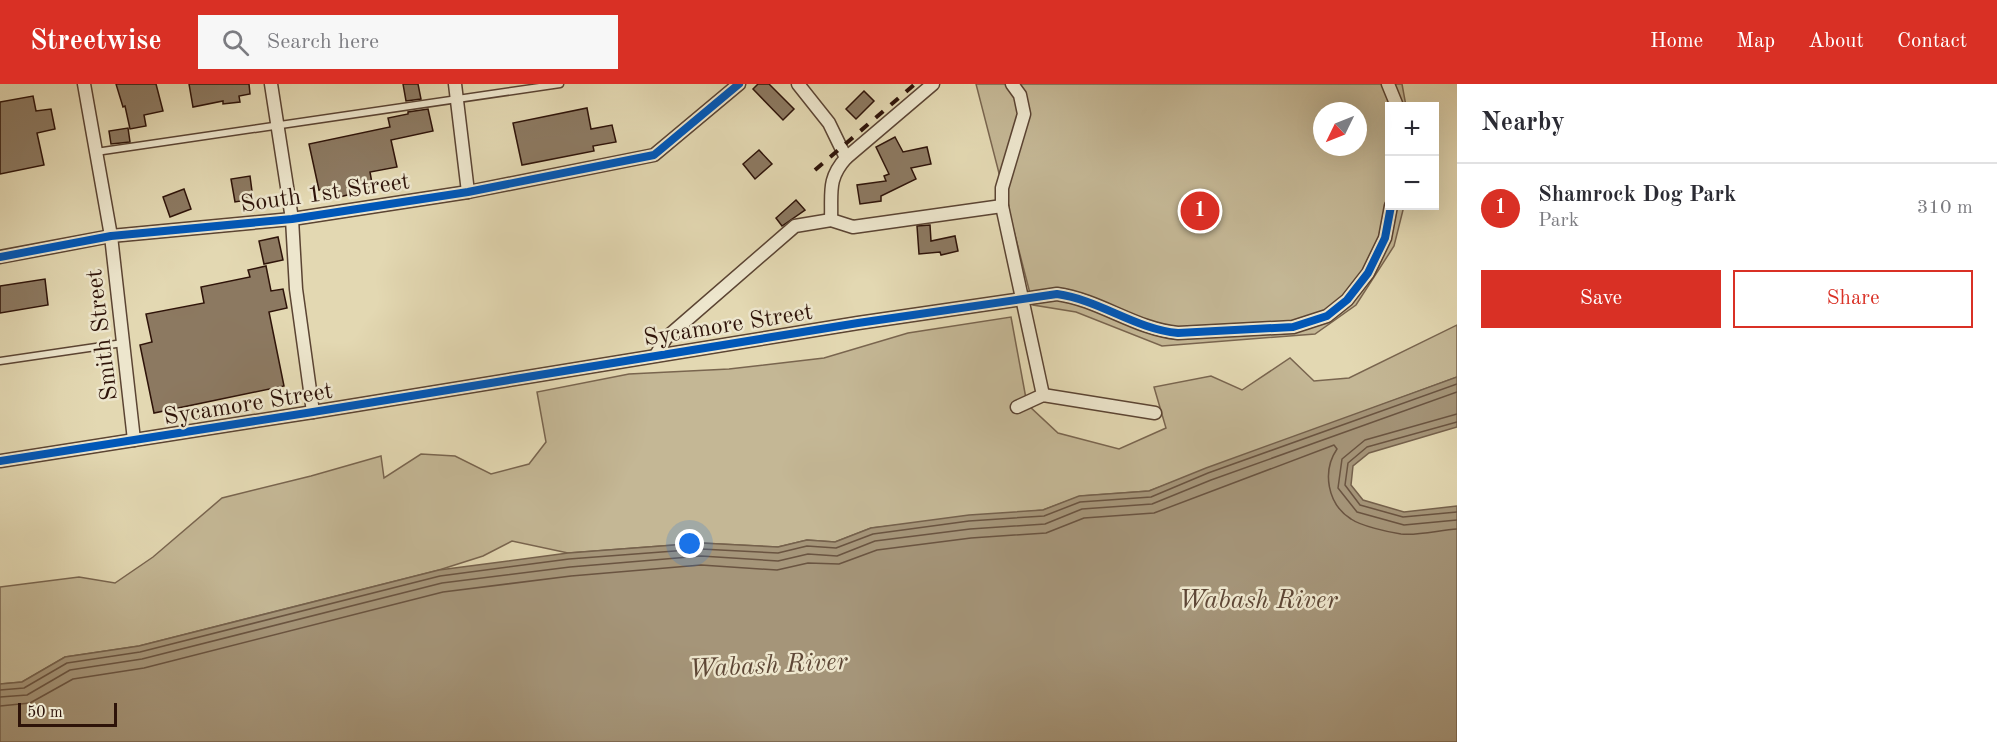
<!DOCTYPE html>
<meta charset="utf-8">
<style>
:root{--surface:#fff;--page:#f7f7f7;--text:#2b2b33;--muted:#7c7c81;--line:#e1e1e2;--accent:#d93025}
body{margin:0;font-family:"Old Standard TT",serif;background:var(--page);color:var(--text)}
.controls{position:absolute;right:18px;top:18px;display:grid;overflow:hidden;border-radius:0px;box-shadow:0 6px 24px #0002}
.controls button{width:54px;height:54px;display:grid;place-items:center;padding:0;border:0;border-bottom:2px solid var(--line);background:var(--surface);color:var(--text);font:30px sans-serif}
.compass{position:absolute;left:1313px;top:18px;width:54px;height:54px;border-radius:50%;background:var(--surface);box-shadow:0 6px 24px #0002;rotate:227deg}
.scale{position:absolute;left:18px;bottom:15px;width:99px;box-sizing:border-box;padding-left:6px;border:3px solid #2e1309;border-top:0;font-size:16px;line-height:21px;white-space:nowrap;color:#2e1309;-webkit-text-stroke:4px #ede6cd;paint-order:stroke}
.you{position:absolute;left:690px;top:460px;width:21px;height:21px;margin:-15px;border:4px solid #fff;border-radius:50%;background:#1a73e8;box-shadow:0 0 0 9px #1a73e833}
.badge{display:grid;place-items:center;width:39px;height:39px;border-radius:50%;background:var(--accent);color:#fff;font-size:20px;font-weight:700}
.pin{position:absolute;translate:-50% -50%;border:3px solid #fff;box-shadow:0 2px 6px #0006}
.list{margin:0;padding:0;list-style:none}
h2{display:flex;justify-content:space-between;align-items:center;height:78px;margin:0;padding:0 24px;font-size:26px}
h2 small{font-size:20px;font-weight:400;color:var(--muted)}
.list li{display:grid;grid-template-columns:39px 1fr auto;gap:18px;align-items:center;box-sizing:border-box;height:90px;padding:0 24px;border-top:2px solid var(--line)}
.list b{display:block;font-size:22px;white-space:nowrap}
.list p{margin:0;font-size:20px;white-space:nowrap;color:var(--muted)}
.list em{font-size:20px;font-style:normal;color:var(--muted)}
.actions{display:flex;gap:12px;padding:18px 24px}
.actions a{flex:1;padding:14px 0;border:2px solid var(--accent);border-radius:0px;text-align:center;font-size:21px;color:var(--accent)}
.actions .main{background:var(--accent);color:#fff}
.icon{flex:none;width:33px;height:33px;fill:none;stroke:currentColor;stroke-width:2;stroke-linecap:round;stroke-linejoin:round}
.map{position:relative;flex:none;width:1457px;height:658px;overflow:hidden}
header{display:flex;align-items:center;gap:36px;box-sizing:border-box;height:84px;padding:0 30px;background:var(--accent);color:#fff}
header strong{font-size:28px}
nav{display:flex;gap:33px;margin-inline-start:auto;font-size:21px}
.search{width:420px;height:54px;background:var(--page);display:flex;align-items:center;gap:15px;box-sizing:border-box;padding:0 21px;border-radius:0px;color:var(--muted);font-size:22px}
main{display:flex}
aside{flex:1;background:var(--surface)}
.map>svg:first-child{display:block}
.green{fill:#c4b795;stroke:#79654f;stroke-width:1.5;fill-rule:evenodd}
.water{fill:#a59579;stroke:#75614c;stroke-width:1.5}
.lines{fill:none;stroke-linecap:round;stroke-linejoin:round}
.shore{stroke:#6a5441;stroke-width:1.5}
.building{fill:#8c7961;stroke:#2e1309;stroke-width:1.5}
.lane-casing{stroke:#5b4433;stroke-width:9}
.street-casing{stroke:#5b4433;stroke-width:15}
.lane{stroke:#ede6cd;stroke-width:6}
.street{stroke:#ede6cd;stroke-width:12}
.rail{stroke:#2e1309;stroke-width:4;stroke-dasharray:10 10;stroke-linecap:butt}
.cycleway-casing{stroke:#ede6cd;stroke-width:11}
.cycleway{stroke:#0057b8;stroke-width:8}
.labels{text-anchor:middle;stroke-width:5;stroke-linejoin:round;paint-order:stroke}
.street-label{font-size:24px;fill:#2e1309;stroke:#ede6cd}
.water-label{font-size:26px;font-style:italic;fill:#5e4736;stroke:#ede6cd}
</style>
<header>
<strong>Streetwise</strong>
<div class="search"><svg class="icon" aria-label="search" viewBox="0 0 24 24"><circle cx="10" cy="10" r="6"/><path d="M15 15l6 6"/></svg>Search here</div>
<nav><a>Home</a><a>Map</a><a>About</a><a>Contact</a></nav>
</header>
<main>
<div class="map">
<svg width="1457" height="658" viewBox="0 0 1457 658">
<rect width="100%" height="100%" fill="#e3d8b2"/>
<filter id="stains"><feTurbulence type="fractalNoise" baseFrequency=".00333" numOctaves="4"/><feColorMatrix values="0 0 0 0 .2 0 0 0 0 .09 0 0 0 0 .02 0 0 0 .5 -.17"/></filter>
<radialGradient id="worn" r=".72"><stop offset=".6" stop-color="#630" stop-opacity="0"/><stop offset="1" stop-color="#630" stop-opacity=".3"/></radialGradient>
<g class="green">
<path d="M 976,0 L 1402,0 L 1406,22 L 1390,22 L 1390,122 L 1404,122 L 1394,162 L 1356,221 L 1315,250 L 1162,262 L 1076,228 L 1033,221 ZM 1322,27 L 1358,27 L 1358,63 L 1322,63 Z"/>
<polygon points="1011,233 1027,320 1058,349 1119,365 1166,344 1154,303 1211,292 1242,306 1290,274 1314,297 1349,294 1457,241 1457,293 1149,407 1081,412 1043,426 871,444 835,458 807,456 778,463 701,459 568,469 512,457 483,472 439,486 139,562 65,573 22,598 0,600 0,503 79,493 115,499 153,473 222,414 311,392 381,372 384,394 421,370 455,372 491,390 529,380 546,358 537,308 629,290 729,285 824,274 908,249"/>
</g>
<polygon class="water" points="1457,293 1457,343 1369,369 1353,382 1351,401 1363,416 1404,428 1457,422 1457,658 0,658 0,600 22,598 65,573 139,562 439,486 568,469 701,459 778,463 807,456 835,458 871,444 969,431 1043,426 1079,412 1149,407 1206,384"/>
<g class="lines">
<g class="shore">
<polyline points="1457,330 1365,356 1342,375 1338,404 1357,428 1404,441 1457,436"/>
<polyline points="1457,338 1367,363 1348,379 1345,401 1360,421 1403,433 1457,428"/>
<polyline points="0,606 24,604 67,579 140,568 440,492 569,475 701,465 778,469 807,462 836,464 873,450 969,437 1044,432 1080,418 1151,413 1208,389 1457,300"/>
<polyline points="0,613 27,611 70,586 142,575 442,499 570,483 701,472 778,477 808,470 837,472 875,457 970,445 1045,440 1082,425 1152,420 1211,396 1457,308"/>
<path d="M 0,622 L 30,619 L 73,595 L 144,584 L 443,508 L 571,492 L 701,481 L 777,486 L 808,479 L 839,480 L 877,466 L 971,454 L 1046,449 L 1084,434 L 1154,429 L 1334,361 L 1337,365 C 1322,387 1327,420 1351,435 C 1361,442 1388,448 1401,450 C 1418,452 1440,446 1457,445"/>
</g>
</g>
<g class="building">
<polygon points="116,0 156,0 163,27 144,31 146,42 130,45 125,22 123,23"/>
<polygon points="189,0 249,0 250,10 239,12 240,18 223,20 223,17 193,23"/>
<polygon points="403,0 418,0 421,15 406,17"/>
<polygon points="758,0 769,0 794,25 783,36 753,5"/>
<polygon points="864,7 874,17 856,35 846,25"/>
<polygon points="33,12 36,27 51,25 55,45 37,49 44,81 0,90 0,18"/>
<polygon points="587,24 591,45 612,41 616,58 593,62 594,67 522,81 513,39"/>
<polygon points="428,25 433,47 391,56 397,83 370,88 373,105 339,113 337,102 319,106 309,60 390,43 388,34 408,30 408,28"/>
<polygon points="128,44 130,58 111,60 109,47"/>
<polygon points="895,53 903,68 927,63 931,80 911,84 916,95 881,112 881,117 860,120 857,101 886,97 884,92 889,90 876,63"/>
<polygon points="759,66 772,80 755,95 743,80"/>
<polygon points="250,92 253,115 235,118 231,95"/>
<polygon points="184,105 191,125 170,133 163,113"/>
<polygon points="796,116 805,126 782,142 776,134"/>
<polygon points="930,141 931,157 955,152 958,167 941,171 940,168 919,170 917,142"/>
<polygon points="278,153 283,176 264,180 259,157"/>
<polygon points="266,182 271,207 283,205 287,224 269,228 284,302 154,329 140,261 152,258 146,230 204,219 201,203 250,193 248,186"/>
<polygon points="45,195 48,221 0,229 0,202"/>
</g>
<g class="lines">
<g class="lane-casing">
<g id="lane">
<polyline points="96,68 560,0"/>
<polyline points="0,277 123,259"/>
</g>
</g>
<g class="street-casing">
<g id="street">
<polyline points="84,0 111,152 134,356"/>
<polyline points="271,0 292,135 296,205 313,328"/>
<polyline points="455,0 468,108"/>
<path d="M 798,0 L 829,39 L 846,74 C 827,95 832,109 831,136"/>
<polyline points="1012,0 1020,11 1024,30 1002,104 1002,122 1043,311"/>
<polyline points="1388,0 1397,22"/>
<polyline points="846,74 933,0"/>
<polyline points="0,173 111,152 292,135 468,108 654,71 739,0"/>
<polyline points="656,271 666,254 795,142 831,136 853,143 1002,122"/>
<polyline points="1017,323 1043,311 1155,329"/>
<path d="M 0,377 L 313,328 L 858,239 L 1057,210 C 1100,216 1135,245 1178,249 L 1293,243 L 1327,232 L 1347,216 L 1368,189 L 1385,154 L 1391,122"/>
</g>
</g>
<use href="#lane" class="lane"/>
<use href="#street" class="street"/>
<polyline class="rail" points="815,86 915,0"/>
<g class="cycleway-casing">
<g id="cycleway">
<polyline points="0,173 111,152 292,135 468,108 654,71 739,0"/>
<path d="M 0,377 L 313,328 L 858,239 L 1057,210 C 1100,216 1135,245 1178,249 L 1293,243 L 1327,232 L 1347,216 L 1368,189 L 1385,154 L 1391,122"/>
</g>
</g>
<use href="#cycleway" class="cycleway"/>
</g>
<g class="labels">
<g class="street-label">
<text transform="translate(325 108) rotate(-8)" y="8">South 1st Street</text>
<text transform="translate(728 240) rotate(-9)" y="8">Sycamore Street</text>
<text transform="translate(101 251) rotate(-97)" y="8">Smith Street</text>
<text transform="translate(248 319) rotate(-9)" y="8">Sycamore Street</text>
</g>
<g class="water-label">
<text x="1258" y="524">Wabash River</text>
<text transform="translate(768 580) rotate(-3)" y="9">Wabash River</text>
</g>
</g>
<rect width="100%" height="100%" filter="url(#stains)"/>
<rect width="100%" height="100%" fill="url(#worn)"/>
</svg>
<div class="controls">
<button>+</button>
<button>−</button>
</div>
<svg class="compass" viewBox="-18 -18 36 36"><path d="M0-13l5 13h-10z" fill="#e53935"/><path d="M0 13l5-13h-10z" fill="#7c7c81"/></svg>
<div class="scale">50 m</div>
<div class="you"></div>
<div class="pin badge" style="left:1200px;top:127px">1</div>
</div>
<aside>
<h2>Nearby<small></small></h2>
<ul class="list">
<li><span class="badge">1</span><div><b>Shamrock Dog Park</b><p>Park</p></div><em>310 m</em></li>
</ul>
<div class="actions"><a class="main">Save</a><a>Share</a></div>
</aside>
</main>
